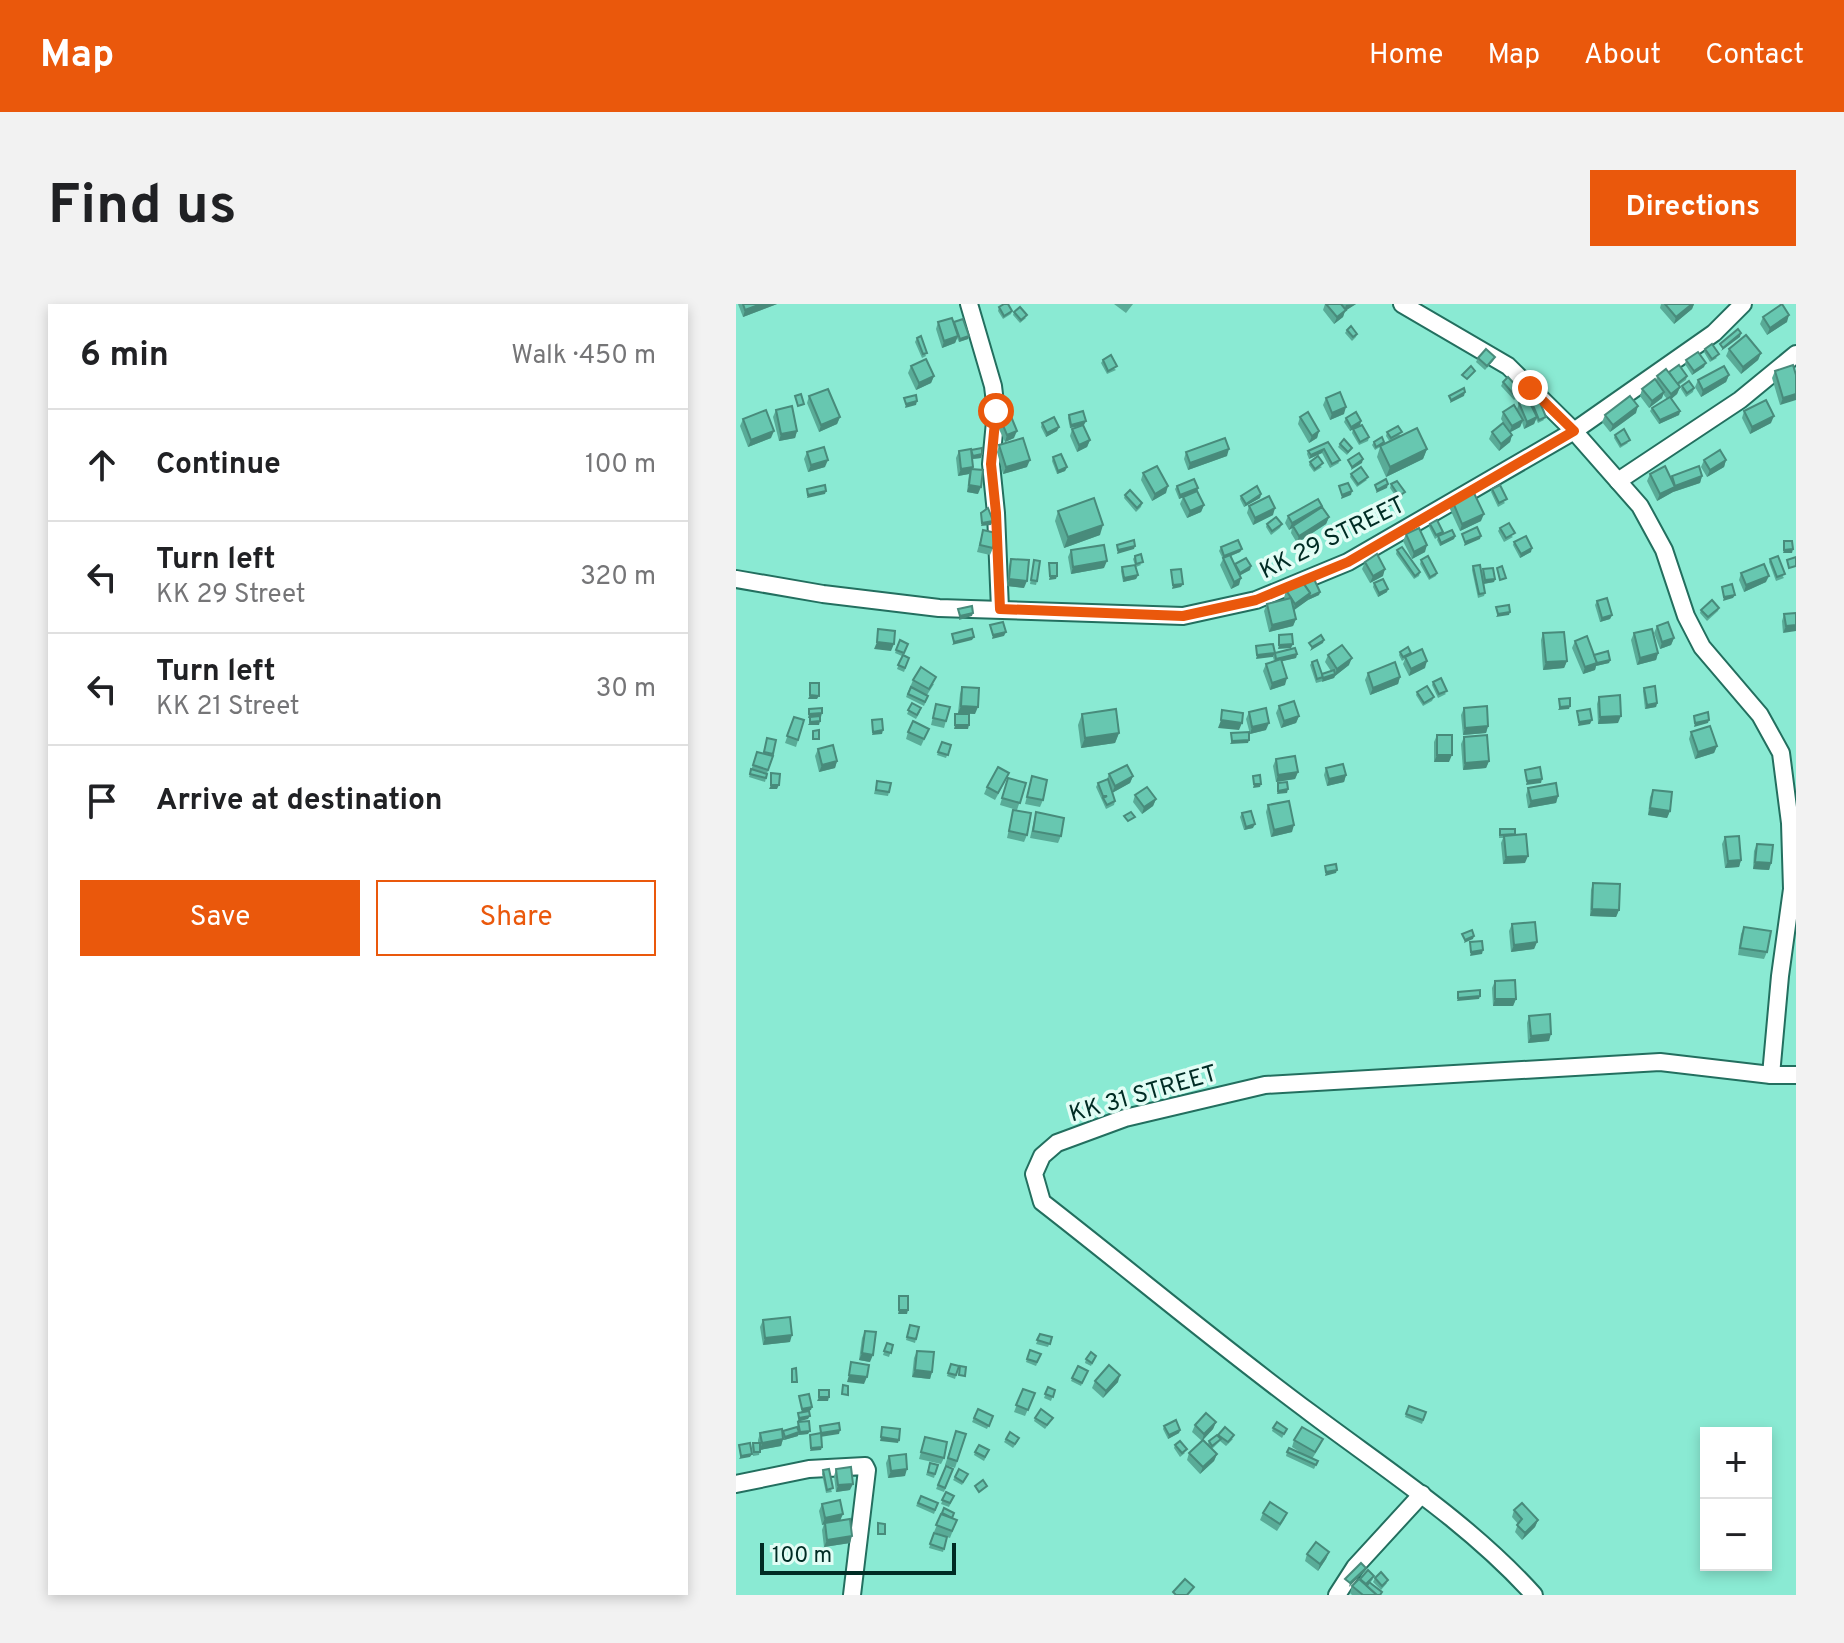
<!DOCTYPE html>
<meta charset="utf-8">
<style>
:root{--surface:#fff;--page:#f2f2f2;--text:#202124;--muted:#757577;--line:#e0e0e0;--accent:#ea580c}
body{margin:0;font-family:Overpass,sans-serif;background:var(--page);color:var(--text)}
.controls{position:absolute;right:24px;bottom:24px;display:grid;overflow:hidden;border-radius:0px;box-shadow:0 4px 12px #0003}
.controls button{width:72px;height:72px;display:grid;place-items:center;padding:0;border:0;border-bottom:2px solid var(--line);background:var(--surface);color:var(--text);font:40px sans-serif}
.scale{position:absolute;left:24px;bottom:20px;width:196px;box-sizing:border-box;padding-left:8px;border:4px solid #002c24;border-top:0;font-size:22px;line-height:28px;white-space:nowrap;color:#002c24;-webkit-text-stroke:6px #e2fdf5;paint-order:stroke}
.stop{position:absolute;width:24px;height:24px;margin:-18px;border:6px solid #ea580c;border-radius:50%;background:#fff}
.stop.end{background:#ea580c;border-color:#fff;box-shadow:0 2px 8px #0008}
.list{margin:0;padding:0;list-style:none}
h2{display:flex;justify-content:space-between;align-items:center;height:104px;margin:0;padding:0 32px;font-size:34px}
h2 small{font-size:26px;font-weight:400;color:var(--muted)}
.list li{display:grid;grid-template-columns:52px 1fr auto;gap:24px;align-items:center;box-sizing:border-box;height:112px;padding:0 32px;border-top:2px solid var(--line)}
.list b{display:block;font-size:30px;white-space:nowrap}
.list p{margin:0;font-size:26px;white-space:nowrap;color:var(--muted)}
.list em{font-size:26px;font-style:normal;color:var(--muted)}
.actions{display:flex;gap:16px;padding:24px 32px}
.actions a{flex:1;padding:18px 0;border:2px solid var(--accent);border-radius:0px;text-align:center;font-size:28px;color:var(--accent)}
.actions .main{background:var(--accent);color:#fff}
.icon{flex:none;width:44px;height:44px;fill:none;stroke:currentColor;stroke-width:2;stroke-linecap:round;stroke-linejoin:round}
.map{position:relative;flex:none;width:1060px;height:1291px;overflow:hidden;border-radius:0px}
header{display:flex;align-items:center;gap:48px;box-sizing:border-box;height:112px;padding:0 40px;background:var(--accent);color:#fff}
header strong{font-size:38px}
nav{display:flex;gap:44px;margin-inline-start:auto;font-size:28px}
.intro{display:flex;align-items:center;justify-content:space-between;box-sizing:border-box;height:192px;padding:0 48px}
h1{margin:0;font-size:56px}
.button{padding:20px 36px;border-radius:0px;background:var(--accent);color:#fff;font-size:28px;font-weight:700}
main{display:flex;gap:48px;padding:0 48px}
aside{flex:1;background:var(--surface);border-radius:0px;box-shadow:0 4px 12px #0003}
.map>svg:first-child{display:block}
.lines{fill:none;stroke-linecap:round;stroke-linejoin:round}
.minor-casing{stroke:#236f5f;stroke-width:20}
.minor{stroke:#fff;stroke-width:16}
.wall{fill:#59ab97}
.shaded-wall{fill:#488b7b}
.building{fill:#67c7b0;stroke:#488b7b;stroke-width:2}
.route{stroke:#ea580c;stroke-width:10}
.labels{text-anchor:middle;stroke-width:7;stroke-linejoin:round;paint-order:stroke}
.street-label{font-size:24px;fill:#002c24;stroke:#e2fdf5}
</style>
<header>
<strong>Map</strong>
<nav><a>Home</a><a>Map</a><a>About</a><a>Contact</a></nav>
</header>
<div class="intro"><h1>Find us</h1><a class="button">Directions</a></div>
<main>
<aside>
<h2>6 min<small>Walk · 450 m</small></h2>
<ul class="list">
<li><svg class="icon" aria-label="ahead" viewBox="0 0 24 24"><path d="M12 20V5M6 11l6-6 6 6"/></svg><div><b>Continue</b></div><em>100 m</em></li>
<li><svg class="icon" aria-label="left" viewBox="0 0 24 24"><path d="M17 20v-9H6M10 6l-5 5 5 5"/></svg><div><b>Turn left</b><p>KK 29 Street</p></div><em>320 m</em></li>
<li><svg class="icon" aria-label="left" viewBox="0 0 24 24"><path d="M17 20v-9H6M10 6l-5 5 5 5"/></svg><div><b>Turn left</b><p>KK 21 Street</p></div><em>30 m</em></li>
<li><svg class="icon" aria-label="arrive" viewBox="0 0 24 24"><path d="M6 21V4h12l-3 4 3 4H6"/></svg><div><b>Arrive at destination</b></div></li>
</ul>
<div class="actions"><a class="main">Save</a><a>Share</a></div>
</aside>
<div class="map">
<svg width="1060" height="1291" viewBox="0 0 1060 1291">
<rect width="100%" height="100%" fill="#8aead3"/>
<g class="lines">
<g class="minor-casing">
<g id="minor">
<polyline points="233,0 257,82 260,107 255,160 260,209 264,305"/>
<polyline points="666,0 772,62 838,127 904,202 928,246 950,312 966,343 1024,411 1045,449 1054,519 1056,585 1044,672 1035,771"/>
<polyline points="882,177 1004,96 1060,50"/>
<polyline points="0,275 87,290 203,304 447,312 520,296 612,258 838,127 978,29 1007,0"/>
<polyline points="0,1180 73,1165 129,1162 131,1166 116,1291"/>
<polyline points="601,1291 619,1263 686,1190"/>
<path d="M 798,1291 C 734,1220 652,1167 576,1110 C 484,1042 396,968 306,898 L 298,870 L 306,852 L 321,839 L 389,814 L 529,781 L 924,758 L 1035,771 L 1060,771"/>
</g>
</g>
<use href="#minor" class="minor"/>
</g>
<g class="wall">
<polygon points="2,0 41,0 7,13"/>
<polygon points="378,0 397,0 390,9"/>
<polygon points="589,0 620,0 609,7 607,13 598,20 587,6"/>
<polygon points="925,0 958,0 956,5 938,20 924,4"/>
<polygon points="263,3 276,7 275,10 267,15 262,7"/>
<polygon points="278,8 290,14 284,19 277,11"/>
<polygon points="1027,13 1051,18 1031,31 1024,20"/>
<polygon points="202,18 218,19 233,32 232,35 223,38 221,34 219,39 206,44 200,25"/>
<polygon points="611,26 621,30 620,33 616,37 609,29"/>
<polygon points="181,34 190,52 186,54 179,38"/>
<polygon points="969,45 981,54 974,58 968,48"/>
<polygon points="993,45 1025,49 1022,56 1005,70 990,52"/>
<polygon points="759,53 757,57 749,66 740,58 742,54"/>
<polygon points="367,56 380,66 371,70 365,59"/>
<polygon points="950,56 968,63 956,71 949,60"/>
<polygon points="175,62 198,72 195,79 180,86 172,69"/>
<polygon points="1039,67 1060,71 1044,101 1036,74"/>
<polygon points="932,69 951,72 950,76 943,81 944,83 941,90 935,95 944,107 943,111 923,120 914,107 916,104 931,95 927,90 926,94 913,104 904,92 906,85 920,76 921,72"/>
<polygon points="993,71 990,78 965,93 959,83 962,76"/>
<polygon points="782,76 794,89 790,92 781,79"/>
<polygon points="767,78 784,91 778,96 765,82"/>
<polygon points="946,82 958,84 957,88 950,93 945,85"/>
<polygon points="73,92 104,113 101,120 83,128 71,99"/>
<polygon points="590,94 608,110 594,116 587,101"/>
<polygon points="794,94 808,116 802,119 800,115 798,120 788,125 786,118 784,123 774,128 776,131 774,138 763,147 753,135 756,128 768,120 765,115 767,108 781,105 783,99 793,96"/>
<polygon points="40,106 61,127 59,134 43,137 37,113"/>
<polygon points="1008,107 1035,119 1014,130 1006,114"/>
<polygon points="900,109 874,128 866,118 869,111"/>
<polygon points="333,111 350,117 347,121 354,136 351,143 341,148 334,132 336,125 345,122 334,124 332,114"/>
<polygon points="564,113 583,127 581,134 573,139 562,120"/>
<polygon points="264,114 278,134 269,138 261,121"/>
<polygon points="610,114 625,117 624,121 614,127 608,118"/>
<polygon points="7,115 35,134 12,143 4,122"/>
<polygon points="306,119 323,123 321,127 310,133 305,123"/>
<polygon points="617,125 633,133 632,137 623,141 616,129"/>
<polygon points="651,128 665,131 656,136 691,145 687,155 650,173 641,153 644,143 639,146 636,141 638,138 648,138 647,141 654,138 650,132"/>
<polygon points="879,131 892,139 884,144 878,134"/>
<polygon points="592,138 603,159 594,164 586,149 573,155 571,150 572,147"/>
<polygon points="604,140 616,144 611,151 602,143"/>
<polygon points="263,141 291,163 267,170 261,148"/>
<polygon points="223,147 246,150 245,154 236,155 236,165 242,190 231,188 233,170 222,172 220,154"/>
<polygon points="71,148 89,163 72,168 68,155"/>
<polygon points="450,148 491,152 452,166 448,155"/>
<polygon points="317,153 331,163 329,167 321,170 316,157"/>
<polygon points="968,156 990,156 988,163 971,173 965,163"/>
<polygon points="574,158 586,163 578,168 573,161"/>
<polygon points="407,169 430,189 416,197 405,176"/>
<polygon points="615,170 631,176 621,183 614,173"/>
<polygon points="914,170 935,174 936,172 966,172 964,179 937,188 921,197 911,177"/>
<polygon points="655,180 667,192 662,196 654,184"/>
<polygon points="441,182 462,184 461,187 468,201 465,208 451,214 444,200 447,193 443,195 439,185"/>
<polygon points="756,185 769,199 762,203 755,188"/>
<polygon points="525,190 524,194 508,203 504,195 505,192"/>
<polygon points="389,191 406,199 405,203 400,208 388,194"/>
<polygon points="716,196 745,217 724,227 713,203"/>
<polygon points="513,202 537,211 517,221 511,209"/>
<polygon points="585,204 593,213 590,220 561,239 555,229 556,224 553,226 549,219 552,212"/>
<polygon points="322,207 364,231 328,244 319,217"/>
<polygon points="531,220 546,220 544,224 535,231 530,223"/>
<polygon points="694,220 707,228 706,231 719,232 718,235 704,242 701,236 702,233 699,235 693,223"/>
<polygon points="764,224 777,233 768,238 762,227"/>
<polygon points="247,226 257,244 254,251 241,248"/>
<polygon points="670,230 689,248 676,255 667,237"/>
<polygon points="778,238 795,248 784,254 777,241"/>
<polygon points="485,243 506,245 504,248 495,252 499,261 515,262 514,266 504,271 503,281 495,285 484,261 487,255 483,247"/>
<polygon points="335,246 368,264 335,270 332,253"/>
<polygon points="661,246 684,268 683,272 678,275 660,250"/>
<polygon points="399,252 405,261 400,263 402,271 400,275 387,278 385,267 386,263 399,261 397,255"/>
<polygon points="275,255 288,284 271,282 273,262"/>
<polygon points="1034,255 1048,274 1040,277 1033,258"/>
<polygon points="298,256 301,277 300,281 294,280"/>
<polygon points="685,256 701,269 700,272 693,276 684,260"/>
<polygon points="629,258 647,272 634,279 626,265"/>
<polygon points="737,262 747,278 746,269 747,265 759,275 758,278 747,280 749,289 748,292 742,294 736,266"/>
<polygon points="1005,269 1030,278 1008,288 1003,276"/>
<polygon points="638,279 651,288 642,293 637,283"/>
<polygon points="568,280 584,288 583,291 572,296 557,306 560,315 557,322 533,328 528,307 531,300 549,296 548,294 550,286"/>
<polygon points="861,297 876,311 874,315 864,318 859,301"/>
<polygon points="983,304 982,307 971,317 964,309 965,306"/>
<polygon points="1060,309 1047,329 1046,317 1048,310"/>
<polygon points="921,322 938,334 935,341 924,345 918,329"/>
<polygon points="807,329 831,357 828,364 807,366 805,336"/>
<polygon points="898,329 922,349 920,356 901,361 895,336"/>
<polygon points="164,336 172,340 167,351 173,354 168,368 161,365 166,352 159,349"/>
<polygon points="839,337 858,351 874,356 873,359 860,362 859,366 847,370 836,344"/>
<polygon points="664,348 675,349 674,351 689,364 673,372 667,360 669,355 666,357 663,351"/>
<polygon points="539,349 561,350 560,354 546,357 549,381 534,386 527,367 530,360 538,357 537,353"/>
<polygon points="592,351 613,361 599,372 598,374 580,379 574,361 576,358 586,370 595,367 589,358"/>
<polygon points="632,369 664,373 662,380 634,391 629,376"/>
<polygon points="177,376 198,380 191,391 192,392 188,402 170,393"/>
<polygon points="697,378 710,390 702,394 696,381"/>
<polygon points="226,383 239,410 222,409 224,390"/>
<polygon points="908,384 921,399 920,403 909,405 907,387"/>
<polygon points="681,388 698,393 696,397 687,402 680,391"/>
<polygon points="863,393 882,419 862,420 861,400"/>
<polygon points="176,399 184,408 180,415 171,410"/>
<polygon points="200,400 210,417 208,424 195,421"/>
<polygon points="543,402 563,412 560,419 545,424 540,409"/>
<polygon points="728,404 752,422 750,429 727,431 725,411"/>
<polygon points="513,408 530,426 514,430 510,415"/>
<polygon points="346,410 383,429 379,439 345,444 342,421"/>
<polygon points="58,413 68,416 60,443 49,439"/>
<polygon points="193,425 185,442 170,435 172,428"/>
<polygon points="955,428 981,442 978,449 959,455 953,435"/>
<polygon points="701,431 713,458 698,458 698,438"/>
<polygon points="728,433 753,457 750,464 727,466 725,440"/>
<polygon points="31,434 40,436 29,478 13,473 21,448 27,450"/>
<polygon points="206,438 215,441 210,454 201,451"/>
<polygon points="82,445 101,457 99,464 83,468 79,452"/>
<polygon points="540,455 562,468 559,475 540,478 537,462"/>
<polygon points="590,464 610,471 608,478 591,482 588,471"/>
<polygon points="373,470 397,472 394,479 376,489 379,497 378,501 370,505 360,483 362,479 371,475"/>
<polygon points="296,472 307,496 304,503 289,500"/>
<polygon points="272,474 290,479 281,506 264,501"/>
<polygon points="270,476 259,496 248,490 251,483"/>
<polygon points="141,477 153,488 152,492 138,490"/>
<polygon points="792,484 822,492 820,499 792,504 790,491"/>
<polygon points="917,486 934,507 931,514 912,511 914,493"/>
<polygon points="399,491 420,495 417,502 406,510 397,498"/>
<polygon points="532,501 556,528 535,533 530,508"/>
<polygon points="277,506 291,531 288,538 271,534"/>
<polygon points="300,508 325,532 322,539 294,534"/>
<polygon points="506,509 517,524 508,526 504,513"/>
<polygon points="764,525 779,531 789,559 767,560 765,539 767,534 763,534"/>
<polygon points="989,533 1005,556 1003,563 989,564 986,540"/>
<polygon points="1021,540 1035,559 1033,566 1017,565 1018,547"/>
<polygon points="857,579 883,606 880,613 854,612 855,586"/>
<polygon points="776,620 801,638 798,645 775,648 773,627"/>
<polygon points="1008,623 1031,648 1028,655 1002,651 1005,630"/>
<polygon points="759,677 780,695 777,702 757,702 756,684"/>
<polygon points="793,712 813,737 792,739 791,719"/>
<polygon points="27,1016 54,1038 27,1041 24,1023"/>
<polygon points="174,1021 183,1023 179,1039 170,1036"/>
<polygon points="129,1027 134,1058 123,1056 126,1034"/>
<polygon points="304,1030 316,1033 312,1043 300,1040"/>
<polygon points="151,1039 157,1041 153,1053 147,1051"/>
<polygon points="294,1046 305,1050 300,1062 290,1058"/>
<polygon points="181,1047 196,1068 194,1075 176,1073 178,1054"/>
<polygon points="360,1052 355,1062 349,1059 350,1055"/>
<polygon points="215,1060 223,1062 219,1075 211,1072"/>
<polygon points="342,1062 352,1067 345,1082 335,1077"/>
<polygon points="359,1077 382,1078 367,1094 356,1084"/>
<polygon points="312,1083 319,1086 315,1097 308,1094"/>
<polygon points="287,1085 299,1089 289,1112 278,1108"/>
<polygon points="673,1102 690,1108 686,1120 669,1113"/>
<polygon points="242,1105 257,1112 251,1125 236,1118"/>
<polygon points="299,1114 317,1114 309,1125 298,1117"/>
<polygon points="62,1118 72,1130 62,1131 62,1130 62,1132 48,1136 47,1135 45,1142 24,1146 23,1151 17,1152 16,1143 17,1139 22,1139 22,1136 24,1129 46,1129 61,1124"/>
<polygon points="480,1118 477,1125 466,1137 472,1140 473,1137 481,1131 497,1135 490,1142 484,1137 476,1145 481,1150 478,1157 464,1170 451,1156 453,1149 466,1137 456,1128 459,1121"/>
<polygon points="428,1122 444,1126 443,1129 432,1135 427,1125"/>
<polygon points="537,1124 551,1125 546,1134 536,1127"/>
<polygon points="220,1127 230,1130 219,1164 209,1161"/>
<polygon points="189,1133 208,1154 205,1160 183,1155"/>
<polygon points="270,1135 282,1137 277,1144 268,1138"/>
<polygon points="587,1135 584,1142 576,1155 582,1157 578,1165 550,1152 551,1148 570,1152 556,1143 558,1136"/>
<polygon points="439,1141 449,1149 444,1153 438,1144"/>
<polygon points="253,1146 248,1157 238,1151 239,1148"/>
<polygon points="153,1152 169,1172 152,1174 150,1159"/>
<polygon points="194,1159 202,1161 198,1174 190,1171"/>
<polygon points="210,1162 217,1165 208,1188 200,1185"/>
<polygon points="100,1165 114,1186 100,1188 98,1172"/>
<polygon points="87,1166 96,1188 90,1189 86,1170"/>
<polygon points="232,1170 226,1181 217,1176 219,1173"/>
<polygon points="210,1188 218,1192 213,1203 205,1200"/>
<polygon points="185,1192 202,1199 198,1210 180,1202"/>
<polygon points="86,1200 105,1216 114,1239 88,1243 86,1226 88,1220 86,1221 83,1207"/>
<polygon points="208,1204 216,1214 221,1216 214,1234 211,1233 207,1248 193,1244 198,1229 211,1233 198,1228"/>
<polygon points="778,1206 802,1216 799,1223 786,1236 779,1228 782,1220 776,1213"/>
<polygon points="527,1209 551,1209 548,1216 541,1227 524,1216"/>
<polygon points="593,1248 590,1255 582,1267 569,1257 571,1250"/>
<polygon points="639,1274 651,1279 645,1286 637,1278"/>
<polygon points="637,1275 634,1279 646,1288 645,1291 616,1291 614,1289 616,1282 624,1276"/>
</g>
<g class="shaded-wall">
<polygon points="25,0 41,0 7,13 9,6"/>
<polygon points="620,0 609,7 607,13 598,20 601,13 608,7 610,1"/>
<polygon points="956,0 958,0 956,5 938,20 940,13"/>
<polygon points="1053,11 1051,18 1031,31 1034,24"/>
<polygon points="1005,29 1004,33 985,47 987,44"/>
<polygon points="222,32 219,39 206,44 208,37"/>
<polygon points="233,32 232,35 223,38 224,35"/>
<polygon points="1025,49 1022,56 1005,70 1007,63"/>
<polygon points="970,59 968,63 956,71 958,67"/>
<polygon points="993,71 990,78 965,93 967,86"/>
<polygon points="198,72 195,79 180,86 183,79"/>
<polygon points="944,83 941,90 933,97 935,90"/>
<polygon points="729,88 728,92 714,99 715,96"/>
<polygon points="928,88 926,94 913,104 916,97"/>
<polygon points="1060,90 1060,96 1044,101 1047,94"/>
<polygon points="181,97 180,101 169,104 170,100"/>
<polygon points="902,102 900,109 874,128 877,121"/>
<polygon points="610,103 608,110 594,116 596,109"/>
<polygon points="944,107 943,111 923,120 924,116"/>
<polygon points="1038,112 1035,119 1014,130 1016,123"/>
<polygon points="104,113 101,120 83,128 85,121"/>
<polygon points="801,113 798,120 788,125 791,118"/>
<polygon points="787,116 784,123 773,129 776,122"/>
<polygon points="350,117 348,121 334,124 335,121"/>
<polygon points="625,117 624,121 614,127 615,123"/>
<polygon points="323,123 321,127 310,133 311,129"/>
<polygon points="38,127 35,134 12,143 15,136"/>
<polygon points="61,127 59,134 43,137 45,130"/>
<polygon points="281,127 278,134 269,138 271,131"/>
<polygon points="583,127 581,134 573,139 576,132"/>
<polygon points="776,131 774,138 763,147 765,140"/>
<polygon points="354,136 351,143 341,148 343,141"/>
<polygon points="493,145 491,152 452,166 454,159"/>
<polygon points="588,145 586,149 573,155 575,151"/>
<polygon points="691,145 687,155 650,173 654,163"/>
<polygon points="246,150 245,154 236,155 237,152"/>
<polygon points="627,155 626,159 615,166 616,163"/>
<polygon points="92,156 89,163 72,168 75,161"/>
<polygon points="294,156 291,163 267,170 270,163"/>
<polygon points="990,156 988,163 971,173 974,166"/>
<polygon points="237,163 235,170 235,165 233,170 222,172 225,165"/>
<polygon points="331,163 329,167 321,170 322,167"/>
<polygon points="966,172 964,179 937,188 921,197 924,190 939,182"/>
<polygon points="652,180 651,184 640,189 641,186"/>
<polygon points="233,181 245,183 242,190 231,188"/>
<polygon points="432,182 430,189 416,197 419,190"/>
<polygon points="462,184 461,188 443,195 444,191"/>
<polygon points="90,187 89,190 71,194 72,191"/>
<polygon points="616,187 615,191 605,195 606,191"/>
<polygon points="525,190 524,194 508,203 510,200"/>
<polygon points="659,197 657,201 648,205 649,202"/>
<polygon points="468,201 465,208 451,214 454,207"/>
<polygon points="586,202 583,209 553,226 556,219"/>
<polygon points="539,204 537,211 517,221 519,214"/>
<polygon points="748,210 745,217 724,227 726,220"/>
<polygon points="593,213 590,220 561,239 563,232"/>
<polygon points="257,217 255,221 245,222 246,219"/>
<polygon points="367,221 364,231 328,244 332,233"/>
<polygon points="719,232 718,235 704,242 705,239"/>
<polygon points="745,232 744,235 728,242 729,238"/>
<polygon points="691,241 689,248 676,255 678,248"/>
<polygon points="399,242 398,245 381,250 382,246"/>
<polygon points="796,244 795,248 784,254 785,250"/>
<polygon points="506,245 504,248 487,255 488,252"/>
<polygon points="1057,245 1056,249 1047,249 1048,246"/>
<polygon points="371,257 368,264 335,270 337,263"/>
<polygon points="515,262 514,266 503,272 504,269"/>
<polygon points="649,265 647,272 634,279 637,272"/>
<polygon points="402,271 400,275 387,278 388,274"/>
<polygon points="314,272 321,272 320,275 313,276"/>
<polygon points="1033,272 1030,278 1008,288 1010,281"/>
<polygon points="505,274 503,281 495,285 498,278"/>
<polygon points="273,275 291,277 288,284 271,282"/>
<polygon points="759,275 758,278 747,280 749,276"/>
<polygon points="447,280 445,283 436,285 437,281"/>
<polygon points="652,285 651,288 642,293 643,289"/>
<polygon points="584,288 583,291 572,296 573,293"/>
<polygon points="574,289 572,296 557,307 559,300"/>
<polygon points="999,291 997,294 987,297 988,293"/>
<polygon points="774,308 773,311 760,313 762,310"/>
<polygon points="237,309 236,312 223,316 224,312"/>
<polygon points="876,311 874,315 864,318 866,314"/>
<polygon points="560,315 557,322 533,328 536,321"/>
<polygon points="1060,321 1060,327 1047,329 1050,322"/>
<polygon points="270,328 268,332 256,335 257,331"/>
<polygon points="238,333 236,336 216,341 218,338"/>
<polygon points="938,334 935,341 924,345 926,338"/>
<polygon points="588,336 587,339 574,347 576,343"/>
<polygon points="141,338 158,340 155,347 138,345"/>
<polygon points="557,340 555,344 542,345 543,341"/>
<polygon points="539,349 537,353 520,355 521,351"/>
<polygon points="922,349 920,356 901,361 904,354"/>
<polygon points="561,350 560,354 539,359 540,355"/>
<polygon points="616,354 613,361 599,372 598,374 586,378 587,374 599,370 601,365"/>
<polygon points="874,356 873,359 860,362 859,366 847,370 849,363"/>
<polygon points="691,357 689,364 673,372 675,365"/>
<polygon points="831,357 828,364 807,366 810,358"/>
<polygon points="664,373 662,380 634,391 637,384"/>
<polygon points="551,374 549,381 534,386 536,379"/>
<polygon points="74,391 83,392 81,395 72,395"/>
<polygon points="921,399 920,403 909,405 911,401"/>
<polygon points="225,402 242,403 239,410 222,409"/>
<polygon points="834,402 833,405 822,406 824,403"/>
<polygon points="86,409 85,413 72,414 73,410"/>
<polygon points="563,412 560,419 545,424 548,417"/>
<polygon points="885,412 882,419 862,420 864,413"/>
<polygon points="485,416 506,419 503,426 482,424"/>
<polygon points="856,416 854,420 842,422 843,418"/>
<polygon points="973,416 972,419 958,423 959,419"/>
<polygon points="84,417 83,421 72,421 74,418"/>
<polygon points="533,419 530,426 514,430 516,423"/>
<polygon points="219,421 233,421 232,425 218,425"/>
<polygon points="752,422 750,429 727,431 729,424"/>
<polygon points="147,426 146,430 136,431 137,428"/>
<polygon points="383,429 379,439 345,444 349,434"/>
<polygon points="513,436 512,439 494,440 496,437"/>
<polygon points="981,442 978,449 959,455 962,448"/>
<polygon points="701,451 716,451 713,458 698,458"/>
<polygon points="101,457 99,464 83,468 86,461"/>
<polygon points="753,457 750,464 727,466 729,459"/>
<polygon points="562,468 559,475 540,478 542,471"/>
<polygon points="610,471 608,478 591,482 593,475"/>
<polygon points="397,472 394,479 376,489 379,482"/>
<polygon points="806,475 805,479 790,481 791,477"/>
<polygon points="518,480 525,480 524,483 517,484"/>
<polygon points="35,481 43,481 41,485 33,485"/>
<polygon points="552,485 551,489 541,490 542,487"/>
<polygon points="822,492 820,499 792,504 795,497"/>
<polygon points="420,495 417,502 406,510 408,503"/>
<polygon points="914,504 934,507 931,514 912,511"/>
<polygon points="519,520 517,524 508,526 510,523"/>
<polygon points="558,521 556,528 535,533 538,526"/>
<polygon points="792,552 789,559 767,560 770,553"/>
<polygon points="1005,556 1003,563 989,564 992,557"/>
<polygon points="1019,558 1035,559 1033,566 1017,565"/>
<polygon points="601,566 600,569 589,572 590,568"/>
<polygon points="856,605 883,606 880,613 854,612"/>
<polygon points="738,632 737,635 728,639 729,636"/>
<polygon points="801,638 798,645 775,648 778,641"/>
<polygon points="747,646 746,650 734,652 735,648"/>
<polygon points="744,692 743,695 721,697 722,694"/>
<polygon points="759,695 780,695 777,702 757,702"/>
<polygon points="815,730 813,737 792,739 795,732"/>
<polygon points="163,1006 172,1006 171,1010 162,1010"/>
<polygon points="56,1031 54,1038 27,1041 29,1034"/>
<polygon points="126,1049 137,1051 134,1058 123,1056"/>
<polygon points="179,1066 196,1068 194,1075 176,1073"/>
<polygon points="113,1071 131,1073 128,1080 111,1078"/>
<polygon points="384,1071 382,1078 367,1094 370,1087"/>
<polygon points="83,1093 93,1093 92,1097 81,1097"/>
<polygon points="76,1103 75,1106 65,1109 66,1105"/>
<polygon points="74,1112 72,1115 61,1118 63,1114"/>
<polygon points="480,1118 477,1125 466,1137 468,1130"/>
<polygon points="104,1126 103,1130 84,1133 85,1129"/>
<polygon points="444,1126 443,1129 432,1135 433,1131"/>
<polygon points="74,1127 72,1130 62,1131 64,1128"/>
<polygon points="63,1128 62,1132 48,1136 49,1133"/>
<polygon points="145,1133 163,1136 162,1139 144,1137"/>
<polygon points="47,1135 45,1142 24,1146 26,1139"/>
<polygon points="86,1143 85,1146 74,1147 75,1144"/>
<polygon points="16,1150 14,1153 3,1155 5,1152"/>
<polygon points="481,1150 478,1157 464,1170 467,1163"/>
<polygon points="171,1165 169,1172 152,1174 155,1167"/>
<polygon points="117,1180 114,1186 100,1188 102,1181"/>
<polygon points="107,1210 104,1217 86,1221 89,1214"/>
<polygon points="802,1216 799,1223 786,1236 789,1229"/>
<polygon points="116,1232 114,1239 88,1243 91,1236"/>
<polygon points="593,1248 590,1255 582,1267 584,1260"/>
<polygon points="630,1264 629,1267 613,1283 614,1279"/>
</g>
<g class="building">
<polygon points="7,0 25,0 9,6"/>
<polygon points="268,0 272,0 276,7 268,12 263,3"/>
<polygon points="590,0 605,0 610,6 601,13"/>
<polygon points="929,0 956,0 940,13"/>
<polygon points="1046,0 1053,11 1034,24 1027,13"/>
<polygon points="284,3 291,11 285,16 278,8"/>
<polygon points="216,14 222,32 208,37 202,18"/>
<polygon points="227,15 233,32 224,35 218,18"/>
<polygon points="615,22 621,30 617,33 611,26"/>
<polygon points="1002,25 1005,29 987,44 984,40"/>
<polygon points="1010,31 1025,49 1007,63 993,45"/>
<polygon points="185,32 191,49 187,50 181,34"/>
<polygon points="976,40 983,50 976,55 969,45"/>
<polygon points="750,45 759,53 751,62 742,54"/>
<polygon points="962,48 970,59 958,67 950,56"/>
<polygon points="375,51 381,62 372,67 367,56"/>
<polygon points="190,55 198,72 183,79 175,62"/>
<polygon points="943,61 951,72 941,80 933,68"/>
<polygon points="1057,61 1060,71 1060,90 1047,94 1039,67"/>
<polygon points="735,62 739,67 731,75 726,71"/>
<polygon points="988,62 993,71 967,86 962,76"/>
<polygon points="930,65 944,83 935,90 921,72"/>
<polygon points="772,73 785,87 779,92 767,78"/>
<polygon points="786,73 795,86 791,89 782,76"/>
<polygon points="919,75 928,88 916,97 906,85"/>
<polygon points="953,77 958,84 951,89 946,82"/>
<polygon points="728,84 729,88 715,96 713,92"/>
<polygon points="92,85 104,113 85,121 73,92"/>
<polygon points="604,88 610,103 596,109 590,94"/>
<polygon points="65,90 68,100 62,102 59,92"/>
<polygon points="180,91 181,97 170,100 168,94"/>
<polygon points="801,91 810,113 803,116 794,94"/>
<polygon points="894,92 902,102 877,121 869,111"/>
<polygon points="934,93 944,107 924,116 916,104"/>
<polygon points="792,95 801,113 791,118 783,99"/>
<polygon points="1030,96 1038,112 1016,123 1008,107"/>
<polygon points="778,101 787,116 776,122 767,108"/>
<polygon points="56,102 61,127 45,130 40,106"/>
<polygon points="30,106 38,127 15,136 7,115"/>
<polygon points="347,107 350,117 335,121 333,111"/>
<polygon points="572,108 583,127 576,132 564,113"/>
<polygon points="620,108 625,117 615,123 610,114"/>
<polygon points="274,110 281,127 271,131 264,114"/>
<polygon points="318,113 323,123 311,129 306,119"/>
<polygon points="767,119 776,131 765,140 756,128"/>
<polygon points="347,121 354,136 343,141 336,125"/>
<polygon points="626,121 633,133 624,138 617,125"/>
<polygon points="662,122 666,128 655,134 651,128"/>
<polygon points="681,124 691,145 654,163 644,142"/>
<polygon points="888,125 894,136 885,141 879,131"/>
<polygon points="646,133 648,138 640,143 638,138"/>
<polygon points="287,134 294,156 270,163 263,141"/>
<polygon points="489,134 493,145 454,159 450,148"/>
<polygon points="608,135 616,144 612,148 604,140"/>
<polygon points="592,138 604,156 596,160 588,145 575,151 572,147"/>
<polygon points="88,143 92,156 75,161 71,148"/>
<polygon points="246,144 246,150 237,152 235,146"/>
<polygon points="235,145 237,163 225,165 223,147"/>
<polygon points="984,146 990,156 974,166 968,156"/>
<polygon points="623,149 627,155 616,163 612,156"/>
<polygon points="325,150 331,163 322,167 317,153"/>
<polygon points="582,152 587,159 579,165 574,158"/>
<polygon points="421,162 432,182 419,190 407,169"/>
<polygon points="929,162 939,183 924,190 914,170"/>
<polygon points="963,162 966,172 939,182 936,172"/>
<polygon points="625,163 632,173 622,180 615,170"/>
<polygon points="235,165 247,166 245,183 233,181"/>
<polygon points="458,175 462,184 444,191 441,182"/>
<polygon points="650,175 652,180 641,186 639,181"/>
<polygon points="661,177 669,188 663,192 655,180"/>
<polygon points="612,179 616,187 606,191 603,182"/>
<polygon points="89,181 90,187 72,191 71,185"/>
<polygon points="764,181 771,195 763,199 756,185"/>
<polygon points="521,182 525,190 510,200 505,192"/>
<polygon points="394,186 406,199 401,204 389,191"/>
<polygon points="461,187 468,201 454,207 447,193"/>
<polygon points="737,187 748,210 726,220 716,196"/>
<polygon points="533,192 539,204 519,214 513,202"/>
<polygon points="656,192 659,197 649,202 647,197"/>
<polygon points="358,194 367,221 332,233 322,207"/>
<polygon points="582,195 586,202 556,219 552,212"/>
<polygon points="586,203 593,213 563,232 557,222"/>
<polygon points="252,204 257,217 246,219 245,209"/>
<polygon points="540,213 546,220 536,227 531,220"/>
<polygon points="701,216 707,228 700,231 694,220"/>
<polygon points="773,219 779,229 770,234 764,224"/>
<polygon points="741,223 745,232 729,238 726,230"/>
<polygon points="683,224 691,241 678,248 670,230"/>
<polygon points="247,226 260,229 257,244 244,241"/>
<polygon points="716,226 719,232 705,239 702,232"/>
<polygon points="790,232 796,244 785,250 778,238"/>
<polygon points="398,236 399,242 382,246 381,241"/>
<polygon points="502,236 506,245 488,252 485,243"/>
<polygon points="1048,237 1056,237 1057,245 1048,246"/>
<polygon points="368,241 371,257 337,263 335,246"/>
<polygon points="666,243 684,268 679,272 661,246"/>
<polygon points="405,250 407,258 400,260 399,252"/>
<polygon points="641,250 649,265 637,272 629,258"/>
<polygon points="494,251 505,274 498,278 487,254"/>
<polygon points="692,252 701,269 694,273 685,256"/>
<polygon points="1042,252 1049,270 1041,273 1034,255"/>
<polygon points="1060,253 1060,262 1053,264 1051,256"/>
<polygon points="510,254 515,262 504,269 499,260"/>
<polygon points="275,255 293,256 291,277 273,275"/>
<polygon points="298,256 304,257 301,277 295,276"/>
<polygon points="313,259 321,259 321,272 314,272"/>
<polygon points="1028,260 1033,272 1010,281 1005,269"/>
<polygon points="399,261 402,271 388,274 386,263"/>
<polygon points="744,261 749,289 743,290 737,262"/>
<polygon points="766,262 770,274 764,276 761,264"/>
<polygon points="757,264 759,275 749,276 747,265"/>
<polygon points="445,265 447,280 437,281 435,266"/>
<polygon points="578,275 584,288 573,293 574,289 568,280"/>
<polygon points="647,275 652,285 643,289 638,279"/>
<polygon points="565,276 574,289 559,300 550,286"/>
<polygon points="996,280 999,291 988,293 986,283"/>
<polygon points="555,294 560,315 536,321 531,300"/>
<polygon points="871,294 876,311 866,314 861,297"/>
<polygon points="976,296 983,304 972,313 965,306"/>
<polygon points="773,301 774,308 762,310 760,303"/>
<polygon points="236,302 237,309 224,312 222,305"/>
<polygon points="1060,309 1060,321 1050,322 1048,310"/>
<polygon points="267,318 270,328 257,331 254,321"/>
<polygon points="932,318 938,334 926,338 921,322"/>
<polygon points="142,325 159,327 158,340 141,338"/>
<polygon points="236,325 238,333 218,338 216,330"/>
<polygon points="916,325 922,349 904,354 898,329"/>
<polygon points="828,328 831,357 810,358 807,329"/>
<polygon points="556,330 557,340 543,341 543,331"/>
<polygon points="585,331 588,336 576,343 573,339"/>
<polygon points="851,332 861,359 849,363 839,337"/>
<polygon points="164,336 172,340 168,349 160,346"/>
<polygon points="537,340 539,349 521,351 520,342"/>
<polygon points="606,341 616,354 601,365 592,351"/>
<polygon points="672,343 675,349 667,353 664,348"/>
<polygon points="559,344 561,350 540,355 539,349"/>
<polygon points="686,345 691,357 675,365 669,353"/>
<polygon points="872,347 874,356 861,359 858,351"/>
<polygon points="167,351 173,354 169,364 162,361"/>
<polygon points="545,355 551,374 536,379 530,360"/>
<polygon points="581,356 587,373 581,375 576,358"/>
<polygon points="659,358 664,373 637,384 632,369"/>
<polygon points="185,363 200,373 193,385 177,376"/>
<polygon points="598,366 599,370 587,374 586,370"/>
<polygon points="705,374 711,387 703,390 697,378"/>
<polygon points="74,379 83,379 83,392 74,391"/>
<polygon points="691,382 698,393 688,399 681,388"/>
<polygon points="919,382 921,399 911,401 908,384"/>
<polygon points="175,383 192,392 189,398 172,390"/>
<polygon points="226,383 243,384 242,403 225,402"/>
<polygon points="884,391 885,412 864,413 863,393"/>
<polygon points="834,394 834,402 824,403 823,395"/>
<polygon points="558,397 563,412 548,417 543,402"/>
<polygon points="176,399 185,404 181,411 172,406"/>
<polygon points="200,400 214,403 210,417 197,414"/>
<polygon points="751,402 752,422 729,424 728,404"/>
<polygon points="86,404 86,409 73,410 73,405"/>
<polygon points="530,404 533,419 516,423 513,408"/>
<polygon points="380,405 383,429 349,434 346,410"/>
<polygon points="854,405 856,416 843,418 841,407"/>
<polygon points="486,406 507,409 506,419 485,416"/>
<polygon points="972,408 973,416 959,419 958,412"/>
<rect x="219" y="410" width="14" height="11"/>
<polygon points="84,412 84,417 74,418 74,413"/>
<polygon points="58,413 68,416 62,436 51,432"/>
<polygon points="146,415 147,426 137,428 136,416"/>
<polygon points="177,417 193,425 188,435 172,428"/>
<polygon points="974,422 981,442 962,448 955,428"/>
<polygon points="83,426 83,435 77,435 77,427"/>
<polygon points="513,428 513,436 496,437 495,429"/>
<rect x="701" y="431" width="15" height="20"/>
<polygon points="751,431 753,457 729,459 728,433"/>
<polygon points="31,434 40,436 37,450 28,448"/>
<polygon points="206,438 215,441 212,451 202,448"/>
<polygon points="97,441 101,457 86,461 82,445"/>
<polygon points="21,448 37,452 32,466 17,461"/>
<polygon points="559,452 562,468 542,471 540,455"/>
<polygon points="607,460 610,471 593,475 590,464"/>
<polygon points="391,461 397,472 379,482 373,470"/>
<polygon points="262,463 273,469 262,489 251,483"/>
<polygon points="804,463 806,475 791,477 789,466"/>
<polygon points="15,465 31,470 30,474 14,470"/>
<polygon points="35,469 44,470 43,481 35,481"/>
<polygon points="524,471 525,480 518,480 517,472"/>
<polygon points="296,472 311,476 307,496 291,493"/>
<polygon points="272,474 290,479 284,499 266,494"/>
<polygon points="372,475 379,497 371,501 367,494 371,492 367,492 362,479"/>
<polygon points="141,477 155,479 153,488 140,486"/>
<polygon points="551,478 552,485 542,487 542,479"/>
<polygon points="820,479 822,492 795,497 792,484"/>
<polygon points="411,483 420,495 408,503 399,491"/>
<polygon points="917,486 936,488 934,507 914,504"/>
<polygon points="553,497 558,521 538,526 532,501"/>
<polygon points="277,506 295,509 291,531 273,527"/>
<polygon points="515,507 519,520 510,523 506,509"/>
<polygon points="300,508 328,514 325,532 297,527"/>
<polygon points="395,508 399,513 392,517 388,512"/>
<polygon points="764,525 779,525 779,530 764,531"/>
<polygon points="790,530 792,552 770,553 768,532"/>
<polygon points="1003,532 1005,556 992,557 989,533"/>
<polygon points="1021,540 1037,541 1035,559 1019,558"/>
<polygon points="600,560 601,566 590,568 589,562"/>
<polygon points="857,579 884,580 883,606 856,605"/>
<polygon points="799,618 801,638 778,641 776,620"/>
<polygon points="1008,623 1035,627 1031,648 1004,644"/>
<polygon points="736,626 738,632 729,636 726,630"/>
<polygon points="746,637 747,646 735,648 734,638"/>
<polygon points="779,676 780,695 759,695 759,677"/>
<polygon points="744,686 744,692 722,694 722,688"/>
<polygon points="814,710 815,730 795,732 793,712"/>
<rect x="163" y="992" width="9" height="14"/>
<polygon points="54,1013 56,1031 29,1034 27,1016"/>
<polygon points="174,1021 183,1023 180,1035 171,1033"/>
<polygon points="129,1027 140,1028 137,1051 126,1049"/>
<polygon points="304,1030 316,1033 314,1040 301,1036"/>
<polygon points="151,1039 157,1041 155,1049 148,1047"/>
<polygon points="294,1046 305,1050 301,1058 291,1055"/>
<polygon points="181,1047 198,1048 196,1068 179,1066"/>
<polygon points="355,1048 360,1052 356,1059 350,1055"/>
<polygon points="115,1058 133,1061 131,1073 113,1071"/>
<polygon points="215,1060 223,1062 220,1071 212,1069"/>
<polygon points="373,1061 384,1071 370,1087 359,1077"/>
<polygon points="224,1062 230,1063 229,1072 223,1071"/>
<polygon points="342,1062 352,1067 346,1079 336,1074"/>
<polygon points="60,1064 61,1078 56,1078 56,1065"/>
<polygon points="107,1081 112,1082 112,1091 106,1090"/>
<polygon points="312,1083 319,1086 317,1093 309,1090"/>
<polygon points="287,1085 299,1089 292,1106 280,1101"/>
<rect x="83" y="1086" width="10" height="7"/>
<polygon points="73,1090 76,1103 66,1105 63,1092"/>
<polygon points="673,1102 690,1108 687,1116 670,1110"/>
<polygon points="242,1105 257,1112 253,1122 238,1114"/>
<polygon points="305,1105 317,1114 311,1121 299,1114"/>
<polygon points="73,1107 74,1112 63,1114 62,1109"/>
<polygon points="470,1109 480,1118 468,1130 459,1121"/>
<polygon points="440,1116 444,1126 433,1131 428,1122"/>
<polygon points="73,1117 74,1127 64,1128 62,1118"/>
<polygon points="541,1118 551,1125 548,1130 537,1124"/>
<polygon points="103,1119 104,1126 85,1129 84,1122"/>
<polygon points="61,1123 63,1128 49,1133 47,1127"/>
<polygon points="146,1123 164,1125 163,1136 145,1133"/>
<polygon points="489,1123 498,1131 492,1138 482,1131"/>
<polygon points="566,1123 587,1135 579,1148 558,1136"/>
<polygon points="46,1125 47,1135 26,1139 24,1129"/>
<polygon points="220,1127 230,1130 221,1157 212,1154"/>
<polygon points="274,1128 283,1134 279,1140 270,1135"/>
<polygon points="85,1129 86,1143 75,1144 74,1131"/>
<polygon points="481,1131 485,1135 476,1142 473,1137"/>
<polygon points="189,1133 211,1138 208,1154 185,1148"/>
<polygon points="467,1136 481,1150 467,1163 453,1149"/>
<polygon points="444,1137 451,1145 446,1149 439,1141"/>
<polygon points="14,1139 16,1150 5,1152 3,1141"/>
<polygon points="17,1139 24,1139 24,1148 18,1148"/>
<polygon points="243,1141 253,1146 249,1153 239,1148"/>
<polygon points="553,1144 582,1157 580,1161 551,1148"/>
<polygon points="170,1150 171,1165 155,1167 153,1152"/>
<polygon points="194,1159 202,1161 199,1170 192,1168"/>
<polygon points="210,1162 217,1165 209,1184 202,1181"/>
<polygon points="115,1163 117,1180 102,1181 100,1165"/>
<polygon points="93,1165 97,1184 91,1186 87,1166"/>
<polygon points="223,1165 232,1170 227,1178 219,1173"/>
<polygon points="247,1176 251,1182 243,1188 239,1182"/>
<polygon points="210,1188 218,1192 214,1199 206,1196"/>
<polygon points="185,1192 202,1199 199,1206 182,1199"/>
<polygon points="104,1196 107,1210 89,1214 86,1200"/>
<polygon points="534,1198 551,1209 544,1220 527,1209"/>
<polygon points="786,1199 802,1216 789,1229 781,1221 786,1215 778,1206"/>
<polygon points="208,1204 218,1209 216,1214 206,1209"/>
<polygon points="205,1210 221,1216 216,1227 200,1221"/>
<polygon points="114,1215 116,1232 91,1236 89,1219"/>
<polygon points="142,1219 149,1220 149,1230 142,1230"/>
<polygon points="198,1229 211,1233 208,1245 194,1240"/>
<polygon points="580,1238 593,1248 584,1260 571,1250"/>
<polygon points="625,1259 630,1264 614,1279 609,1275"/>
<polygon points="632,1266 638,1272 630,1280 624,1275"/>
<polygon points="645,1268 652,1276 646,1282 639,1274"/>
<polygon points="449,1275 458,1283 451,1291 440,1291 437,1288"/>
<polygon points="623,1275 641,1291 627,1291 616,1282"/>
<polygon points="633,1278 646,1288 644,1291 641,1291 631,1282"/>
</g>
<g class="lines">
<polyline class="route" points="260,107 255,160 260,209 264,305 447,312 520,296 612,258 838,127 794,84"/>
</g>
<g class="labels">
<g class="street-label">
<text transform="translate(596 233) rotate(-26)" y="8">KK 29 STREET</text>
<text transform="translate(407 789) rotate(-16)" y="8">KK 31 STREET</text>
</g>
</g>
</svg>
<div class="controls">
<button>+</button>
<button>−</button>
</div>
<div class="scale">100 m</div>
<div class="stop" style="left:260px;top:107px"></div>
<div class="stop end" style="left:794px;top:84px"></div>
</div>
</main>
